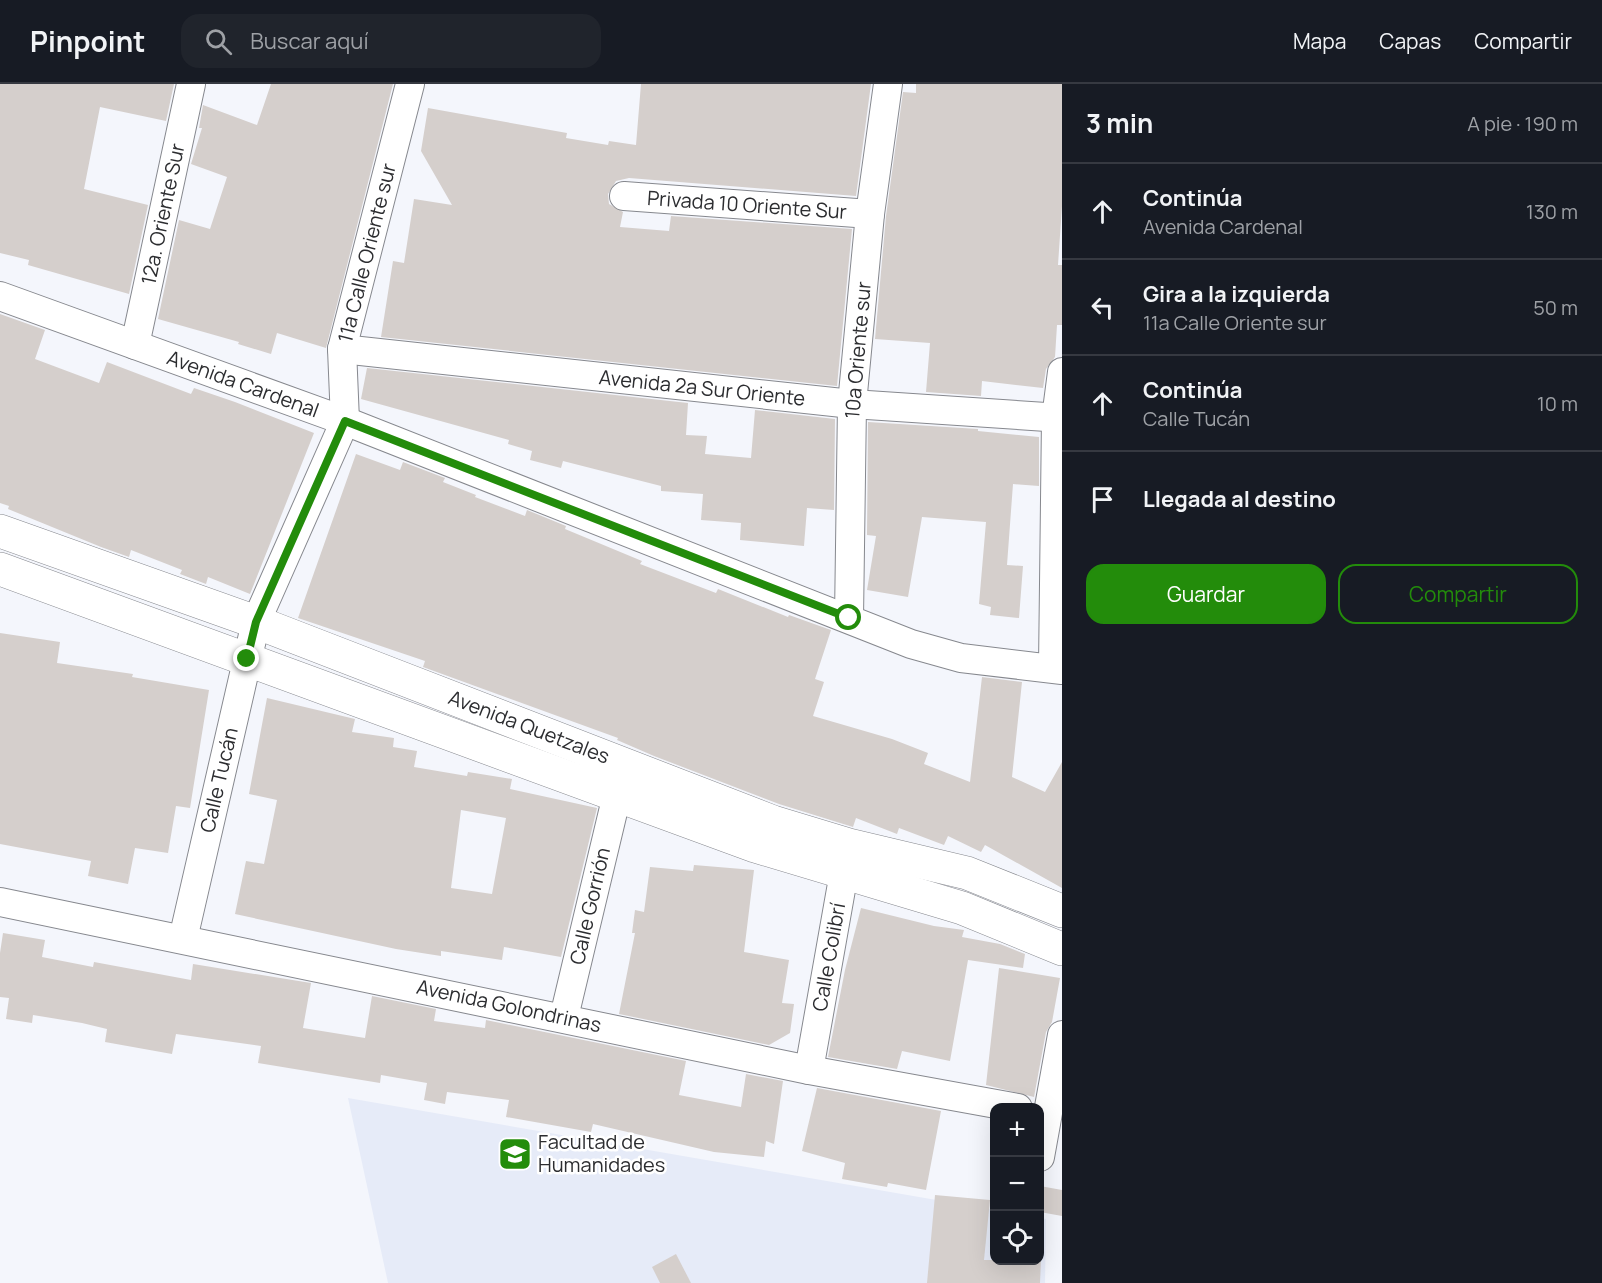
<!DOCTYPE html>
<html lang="es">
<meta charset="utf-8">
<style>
:root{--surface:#171b24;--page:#20242c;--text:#f1f3f6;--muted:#9ea1a6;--line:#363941;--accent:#238c0b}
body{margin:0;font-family:Manrope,sans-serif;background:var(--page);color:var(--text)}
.controls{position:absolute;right:18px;bottom:18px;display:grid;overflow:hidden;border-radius:12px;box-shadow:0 6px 24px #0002}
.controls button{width:54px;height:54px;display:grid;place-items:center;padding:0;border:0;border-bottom:2px solid var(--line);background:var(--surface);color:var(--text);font:30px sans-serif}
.stop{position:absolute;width:18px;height:18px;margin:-14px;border:4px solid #238c0b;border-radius:50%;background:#fff}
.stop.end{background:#238c0b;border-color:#fff;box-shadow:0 2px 6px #0008}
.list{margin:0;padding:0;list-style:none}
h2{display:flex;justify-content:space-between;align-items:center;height:78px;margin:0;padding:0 24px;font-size:26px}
h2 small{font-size:20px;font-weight:400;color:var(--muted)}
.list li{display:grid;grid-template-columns:39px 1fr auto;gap:18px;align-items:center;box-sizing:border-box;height:96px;padding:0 24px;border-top:2px solid var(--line)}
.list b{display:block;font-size:22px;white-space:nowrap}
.list p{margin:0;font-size:20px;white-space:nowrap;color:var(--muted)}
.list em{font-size:20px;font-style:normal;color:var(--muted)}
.actions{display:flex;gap:12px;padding:18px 24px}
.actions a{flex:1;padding:14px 0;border:2px solid var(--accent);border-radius:18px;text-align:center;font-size:21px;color:var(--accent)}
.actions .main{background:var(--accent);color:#fff}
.icon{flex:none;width:33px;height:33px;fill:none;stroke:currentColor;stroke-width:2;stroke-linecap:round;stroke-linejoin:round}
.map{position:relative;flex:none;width:1062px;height:1199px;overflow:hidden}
header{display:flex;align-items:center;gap:36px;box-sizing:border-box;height:84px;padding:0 30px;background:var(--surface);border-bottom:2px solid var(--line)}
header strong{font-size:28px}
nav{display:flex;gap:33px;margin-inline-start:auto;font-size:21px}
.search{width:420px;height:54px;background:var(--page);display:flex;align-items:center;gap:15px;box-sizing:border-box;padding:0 21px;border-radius:18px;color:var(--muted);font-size:22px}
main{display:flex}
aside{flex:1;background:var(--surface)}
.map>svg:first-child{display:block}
.built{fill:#e6ebf8}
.building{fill:#d5cfcc;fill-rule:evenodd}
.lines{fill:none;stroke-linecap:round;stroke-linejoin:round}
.minor-casing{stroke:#86888e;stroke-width:30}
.secondary-casing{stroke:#86888e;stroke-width:34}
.minor{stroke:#fff;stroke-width:28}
.secondary{stroke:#fff;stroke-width:33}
.route{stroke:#238c0b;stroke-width:8}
.labels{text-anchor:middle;stroke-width:5;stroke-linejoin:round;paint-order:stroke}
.street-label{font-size:20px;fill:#2c2d30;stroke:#fff}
.poi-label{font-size:20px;fill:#2c2d30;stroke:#fff;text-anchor:start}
</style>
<header>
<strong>Pinpoint</strong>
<div class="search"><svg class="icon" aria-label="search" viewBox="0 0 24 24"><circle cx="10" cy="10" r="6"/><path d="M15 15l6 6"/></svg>Buscar aquí</div>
<nav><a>Mapa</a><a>Capas</a><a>Compartir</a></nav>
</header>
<main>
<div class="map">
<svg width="1062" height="1199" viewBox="0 0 1062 1199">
<rect width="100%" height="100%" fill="#f4f6fc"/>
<polygon class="built" points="348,1014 994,1126 994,1176 1040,1176 1040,1134 1046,1135 1045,1199 388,1199"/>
<g class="building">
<polygon points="0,0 174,0 166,37 100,23 84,105 148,121 129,210 28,181 29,176 0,169"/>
<polygon points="271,0 393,0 326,264 277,249 271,270 238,260 239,258 158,235 179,136 210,145 227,93 191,80 202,44 199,44 203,21 257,41"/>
<polygon points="641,0 871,0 856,112 629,94 616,97 608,110 609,120 623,128 620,143 669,147 671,132 852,145 837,302 381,253 393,177 404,179 414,115 452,121 421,67 428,24 567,49 566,54 608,61 609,57 636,61"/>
<polygon points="916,0 1062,0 1062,122 1058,181 1062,181 1062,241 1057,241 1055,273 1046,285 1043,304 982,297 981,312 926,308 930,259 875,255 886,132 903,8 916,9"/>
<polygon points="0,230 45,246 35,275 99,299 107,278 191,310 194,304 235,318 314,349 250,510 208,493 206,500 180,490 182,486 131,466 129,473 101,463 8,425 9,422 0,419"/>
<polygon points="367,284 688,319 686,351 707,352 705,370 751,374 755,326 835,335 834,426 807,424 804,462 740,456 741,439 701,436 703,410 661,407 661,402 563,377 561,384 530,376 532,367 508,360 509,356 361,315"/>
<polygon points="868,338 978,345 978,347 1039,353 1039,402 1013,400 1007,481 1023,482 1019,534 990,531 991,523 979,520 986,438 922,433 908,513 867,506 876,452 867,451"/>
<polygon points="356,370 400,386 403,378 445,394 443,398 476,411 475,413 525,432 527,426 566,442 565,445 642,477 640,480 716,509 718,505 788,533 789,531 831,546 815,595 824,598 813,632 892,655 928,669 924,680 970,698 982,593 1022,598 1012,693 1045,708 1062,678 1062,804 985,761 981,768 948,752 944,761 899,744 897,750 856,734 853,743 779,720 654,672 617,656 618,654 423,583 425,577 298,534"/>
<polygon points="0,549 60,558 57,579 133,590 132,593 209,606 190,724 176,722 168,769 135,764 128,800 88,792 91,777 0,760"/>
<path d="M 267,614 L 355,635 L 352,648 L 394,654 L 393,663 L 417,667 L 414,683 L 467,692 L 468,688 L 512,695 L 510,705 L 597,724 L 561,873 L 504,863 L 502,876 L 441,867 L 441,872 L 396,865 L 235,830 L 246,777 L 264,780 L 277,716 L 249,710 ZM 461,726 L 506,734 L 492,810 L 451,804 Z"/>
<polygon points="694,781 754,786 744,868 789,876 782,919 794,920 790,949 769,961 619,930 635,849 632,849 635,826 644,828 650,783 693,787"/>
<polygon points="861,824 934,842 964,846 962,853 1000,860 1025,870 1023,884 968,876 950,977 902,967 897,985 828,973 845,886"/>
<polygon points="3,849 45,856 42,873 93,883 94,878 191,896 193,880 311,899 303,944 365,954 372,912 436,925 434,937 485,944 486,936 686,977 679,1011 741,1023 746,990 783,997 774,1060 766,1057 764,1073 714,1068 593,1040 591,1048 506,1033 509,1016 447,1008 445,1020 424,1016 427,999 381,991 380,999 258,979 261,962 176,950 172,970 105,958 107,945 82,939 33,931 32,939 6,935 9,914 0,913 0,869"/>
<polygon points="999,884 1060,894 1052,938 1046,948 1034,1013 986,1001"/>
<polygon points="817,1004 941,1027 926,1106 888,1099 887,1103 842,1095 845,1079 802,1067"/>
<polygon points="1040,1102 1062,1106 1062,1132 1040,1128"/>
<polygon points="935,1111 990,1116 984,1176 1041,1176 1040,1199 927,1199"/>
<polygon points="676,1170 691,1199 660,1199 652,1183"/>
</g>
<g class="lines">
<g class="minor-casing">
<g id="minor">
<polyline points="624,112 870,130"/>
<polyline points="0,212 345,337 911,560 961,574 1062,586"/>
<polyline points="135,261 191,0"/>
<polyline points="342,265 852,320 1062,334"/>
<polyline points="849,534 852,320 870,130 888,0"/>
<polyline points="1053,583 1056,334 1062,288"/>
<polyline points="0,818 809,986 1018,1024"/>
<polyline points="183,855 256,538 345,337 342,265 410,0"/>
<polyline points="564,933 617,711"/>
<polyline points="809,986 848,766"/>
<polyline points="1040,1073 1062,951"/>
</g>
</g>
<g class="secondary-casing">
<g id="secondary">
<polyline points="0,447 256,538 773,738 849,761 967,789 1062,827"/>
<polyline points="0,485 755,762 962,824 1062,865"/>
</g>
</g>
<use href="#minor" class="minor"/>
<use href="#secondary" class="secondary"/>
</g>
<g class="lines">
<polyline class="route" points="247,575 256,538 345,337 849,534"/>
</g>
<defs>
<g id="school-square" transform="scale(1.725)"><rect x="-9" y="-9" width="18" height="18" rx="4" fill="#238c0b" stroke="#fff"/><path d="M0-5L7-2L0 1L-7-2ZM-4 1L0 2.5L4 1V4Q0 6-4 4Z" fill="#fff"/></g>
</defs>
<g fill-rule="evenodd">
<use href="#school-square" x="515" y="1070"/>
</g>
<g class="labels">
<g class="street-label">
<text transform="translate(747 121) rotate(4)" y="7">Privada 10 Oriente Sur</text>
<text transform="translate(163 130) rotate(-78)" y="7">12a. Oriente Sur</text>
<text transform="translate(367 169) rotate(-76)" y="7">11a Calle Oriente sur</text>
<text transform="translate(858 266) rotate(-85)" y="7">10a Oriente sur</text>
<text transform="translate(243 300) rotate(20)" y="7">Avenida Cardenal</text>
<text transform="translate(702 304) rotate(6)" y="7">Avenida 2a Sur Oriente</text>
<text transform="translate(529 643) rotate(21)" y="7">Avenida Quetzales</text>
<text transform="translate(219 696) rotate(-77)" y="7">Calle Tucán</text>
<text transform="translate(590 822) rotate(-77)" y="7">Calle Gorrión</text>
<text transform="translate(829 873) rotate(-80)" y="7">Calle Colibrí</text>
<text transform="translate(509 922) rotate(12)" y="7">Avenida Golondrinas</text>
</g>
<g class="poi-label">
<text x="538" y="1065">Facultad de<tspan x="538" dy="23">Humanidades</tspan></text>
</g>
</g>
</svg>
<div class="controls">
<button>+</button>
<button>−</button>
<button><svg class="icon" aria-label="locate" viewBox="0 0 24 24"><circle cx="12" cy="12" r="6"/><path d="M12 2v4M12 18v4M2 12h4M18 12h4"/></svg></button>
</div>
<div class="stop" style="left:849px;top:534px"></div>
<div class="stop end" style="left:247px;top:575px"></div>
</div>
<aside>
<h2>3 min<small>A pie · 190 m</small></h2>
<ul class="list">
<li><svg class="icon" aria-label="ahead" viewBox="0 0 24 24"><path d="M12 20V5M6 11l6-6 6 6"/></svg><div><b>Continúa</b><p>Avenida Cardenal</p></div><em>130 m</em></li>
<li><svg class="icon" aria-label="left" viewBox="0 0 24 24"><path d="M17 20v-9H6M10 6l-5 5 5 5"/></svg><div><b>Gira a la izquierda</b><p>11a Calle Oriente sur</p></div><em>50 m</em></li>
<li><svg class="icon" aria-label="ahead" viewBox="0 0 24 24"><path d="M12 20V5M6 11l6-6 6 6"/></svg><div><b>Continúa</b><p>Calle Tucán</p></div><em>10 m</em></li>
<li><svg class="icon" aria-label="arrive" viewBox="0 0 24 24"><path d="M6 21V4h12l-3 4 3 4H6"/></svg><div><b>Llegada al destino</b></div></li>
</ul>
<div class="actions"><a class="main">Guardar</a><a>Compartir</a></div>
</aside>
</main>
